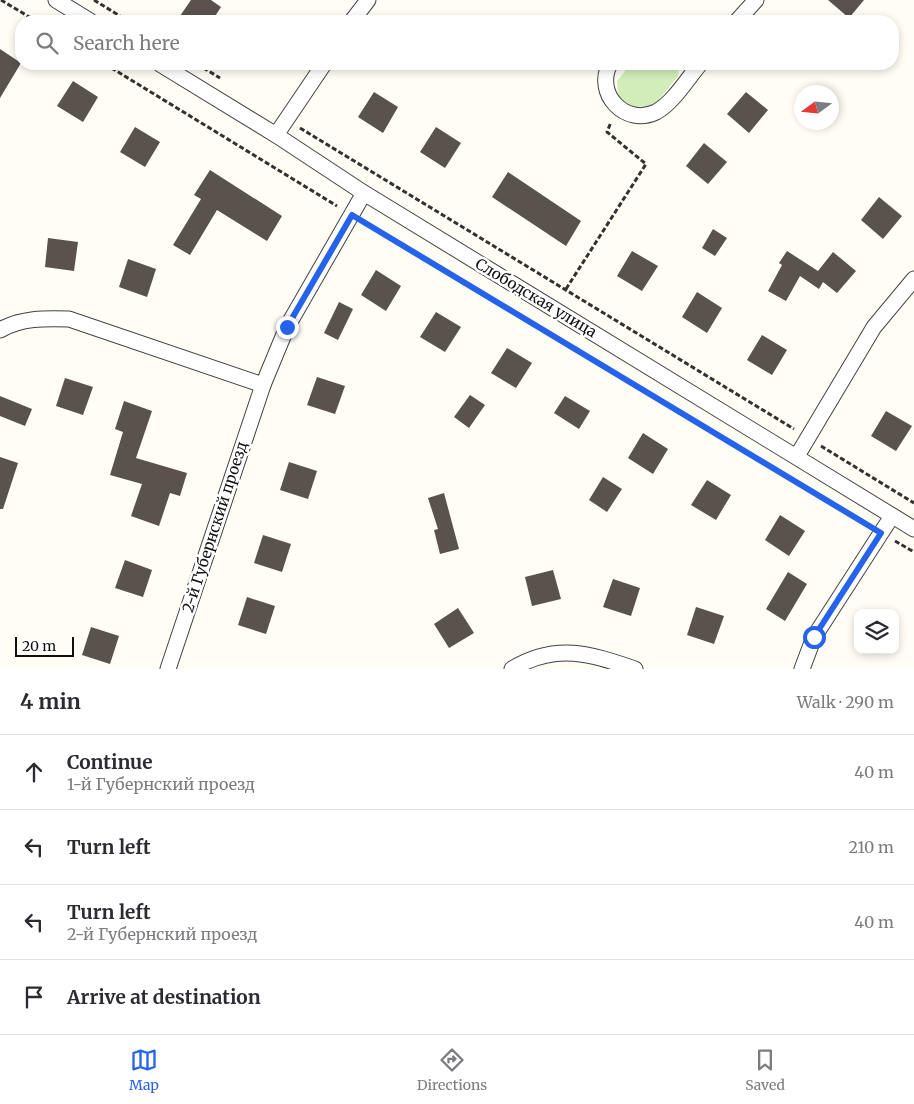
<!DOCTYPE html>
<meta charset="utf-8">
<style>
:root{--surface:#fff;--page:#f7f7f7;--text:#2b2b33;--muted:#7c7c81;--line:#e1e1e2;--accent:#2563eb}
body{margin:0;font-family:Merriweather,serif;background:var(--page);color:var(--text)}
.controls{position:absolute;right:15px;bottom:15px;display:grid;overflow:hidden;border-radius:10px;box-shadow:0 2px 8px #0003}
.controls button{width:45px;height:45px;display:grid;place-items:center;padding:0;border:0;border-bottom:1px solid var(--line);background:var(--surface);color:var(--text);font:25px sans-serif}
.compass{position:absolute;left:794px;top:85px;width:45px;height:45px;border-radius:50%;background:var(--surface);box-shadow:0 2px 8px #0003;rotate:255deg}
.scale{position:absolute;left:15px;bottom:12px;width:59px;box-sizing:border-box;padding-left:5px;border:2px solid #101010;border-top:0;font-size:14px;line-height:18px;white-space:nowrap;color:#101010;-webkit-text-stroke:4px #fff;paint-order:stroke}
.stop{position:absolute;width:15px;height:15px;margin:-11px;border:4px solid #2563eb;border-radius:50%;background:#fff}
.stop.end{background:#2563eb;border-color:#fff;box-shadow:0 1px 5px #0008}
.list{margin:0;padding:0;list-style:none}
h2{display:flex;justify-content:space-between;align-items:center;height:65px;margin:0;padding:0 20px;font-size:21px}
h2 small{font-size:16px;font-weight:400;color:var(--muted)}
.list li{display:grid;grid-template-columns:32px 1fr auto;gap:15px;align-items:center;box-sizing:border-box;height:75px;padding:0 20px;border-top:1px solid var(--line)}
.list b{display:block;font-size:19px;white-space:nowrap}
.list p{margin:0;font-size:16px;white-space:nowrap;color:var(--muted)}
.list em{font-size:16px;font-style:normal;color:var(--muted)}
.icon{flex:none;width:28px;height:28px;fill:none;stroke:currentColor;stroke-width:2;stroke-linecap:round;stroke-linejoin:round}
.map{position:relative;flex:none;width:914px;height:669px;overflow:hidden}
.search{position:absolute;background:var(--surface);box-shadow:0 2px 8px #0003;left:15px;right:15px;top:15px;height:55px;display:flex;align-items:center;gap:12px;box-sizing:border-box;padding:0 18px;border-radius:20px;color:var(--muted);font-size:19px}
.sheet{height:365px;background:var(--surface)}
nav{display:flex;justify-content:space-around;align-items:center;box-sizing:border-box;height:70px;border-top:1px solid var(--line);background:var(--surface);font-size:14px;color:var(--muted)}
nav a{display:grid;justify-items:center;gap:2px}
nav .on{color:var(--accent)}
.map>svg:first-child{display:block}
.green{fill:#d2edb9}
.building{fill:#5a524c}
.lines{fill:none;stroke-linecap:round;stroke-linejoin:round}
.minor-casing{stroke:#434343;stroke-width:17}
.path{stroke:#323232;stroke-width:3;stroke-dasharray:5 2.5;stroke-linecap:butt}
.minor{stroke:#fff;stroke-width:15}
.route{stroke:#2563eb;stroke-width:6}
.labels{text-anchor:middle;stroke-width:5;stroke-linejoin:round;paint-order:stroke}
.street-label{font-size:15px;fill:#101010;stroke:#fff}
</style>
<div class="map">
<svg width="914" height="669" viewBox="0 0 914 669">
<rect width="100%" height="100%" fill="#fffdf4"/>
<polygon class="green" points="631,64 679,64 678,76 656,103 645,109 632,109 623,104 618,93 617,81"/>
<g class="building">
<polygon points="191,0 211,0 221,7 212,21 189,21 180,16"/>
<polygon points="828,0 864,0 849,18"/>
<polygon points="0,49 21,63 0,98"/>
<polygon points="73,81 98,97 83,122 57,106"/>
<polygon points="374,92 398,107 383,133 358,117"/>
<polygon points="746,92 768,110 749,133 727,114"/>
<polygon points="135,127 160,142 145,167 120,152"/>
<polygon points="436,127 461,143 445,168 420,152"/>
<polygon points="704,143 727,162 708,184 686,166"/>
<polygon points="210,170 282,216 267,241 217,210 190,255 173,245 201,199 194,195"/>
<polygon points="508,172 581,221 566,246 492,197"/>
<polygon points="879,197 902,216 883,239 861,220"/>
<polygon points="713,229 727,238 715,256 702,248"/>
<polygon points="48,238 78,242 74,271 45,267"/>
<polygon points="632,251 658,266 642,291 617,276"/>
<polygon points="787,251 818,271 833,252 856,271 837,293 823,282 819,289 800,276 786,301 768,291 782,265 779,263"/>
<polygon points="128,259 156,269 147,297 119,287"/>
<polygon points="376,270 401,286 386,311 361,295"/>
<polygon points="697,292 722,308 707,333 682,317"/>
<polygon points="339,302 353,309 338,340 324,333"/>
<polygon points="436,312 461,327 445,352 420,337"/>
<polygon points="762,335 787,350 772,375 747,360"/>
<polygon points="507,348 532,363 516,388 491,373"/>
<polygon points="317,377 345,386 335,414 307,405"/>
<polygon points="65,378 93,387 83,415 56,406"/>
<polygon points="470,395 485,405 469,428 454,417"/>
<polygon points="0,396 32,409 25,426 0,416"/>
<polygon points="565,396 590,411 579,429 554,413"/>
<polygon points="124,401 152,411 136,458 187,473 180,496 170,493 159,526 131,516 142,484 110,475 123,432 115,429"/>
<polygon points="886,411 912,426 896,451 871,436"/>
<polygon points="643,433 668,449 653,474 628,458"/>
<polygon points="0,457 18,463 3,509 0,509"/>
<polygon points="289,462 317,471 308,499 280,490"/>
<polygon points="603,477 622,489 607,512 589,500"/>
<polygon points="707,480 731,495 716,520 691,505"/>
<polygon points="444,493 459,549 440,554 434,530 438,529 428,498"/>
<polygon points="780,515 805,531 789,556 765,540"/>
<polygon points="263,535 291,544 282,572 254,563"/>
<polygon points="125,560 152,570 143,597 115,588"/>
<polygon points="553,570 561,599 532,606 525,577"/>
<polygon points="788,572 807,584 785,621 766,609"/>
<polygon points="613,579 640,588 631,616 603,607"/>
<polygon points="247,597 275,606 266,634 238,625"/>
<polygon points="696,607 724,616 714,644 687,635"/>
<polygon points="458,608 474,633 449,648 434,624"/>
<polygon points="91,627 119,636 110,664 82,655"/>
</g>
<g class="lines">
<g class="minor-casing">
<g id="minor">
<polyline points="56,0 90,21"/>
<polyline points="352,21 368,0"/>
<polyline points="737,21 756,0"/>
<polyline points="160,64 276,135 364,193 914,529"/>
<path d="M 610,64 C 594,93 625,127 656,112 C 673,103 688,78 700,64"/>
<polyline points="276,135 324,64"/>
<path d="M 0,330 C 21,318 45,318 69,319 L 263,385"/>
<polyline points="797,456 874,327 914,279"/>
<polyline points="168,669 263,385 287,327 364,193"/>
<path d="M 512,669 C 556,642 591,654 635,669"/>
<polyline points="802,669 814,637 892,516"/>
</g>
</g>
<g class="path">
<polyline points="1,0 36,21"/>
<polyline points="94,0 128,21"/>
<polyline points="105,64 337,206"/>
<polyline points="197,64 220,78"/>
<polyline points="300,128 794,429"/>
<polyline points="366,223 868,525"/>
<polyline points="566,289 646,164 607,132 611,122"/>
<polyline points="821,446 914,503"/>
<polyline points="895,541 914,552"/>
</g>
<use href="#minor" class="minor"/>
</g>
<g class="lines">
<polyline class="route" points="287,327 352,215 881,533 814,637"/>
</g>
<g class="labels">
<g class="street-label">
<text transform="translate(536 298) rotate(31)" y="5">Слободская улица</text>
<text transform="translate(215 527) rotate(-72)" y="5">2-й Губернский проезд</text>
</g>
</g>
</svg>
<div class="controls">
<button><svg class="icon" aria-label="layers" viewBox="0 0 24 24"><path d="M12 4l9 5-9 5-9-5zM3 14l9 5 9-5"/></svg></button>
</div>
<svg class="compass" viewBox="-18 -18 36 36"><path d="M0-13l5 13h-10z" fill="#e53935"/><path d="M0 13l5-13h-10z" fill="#7c7c81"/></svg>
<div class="scale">20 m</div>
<div class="stop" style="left:814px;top:637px"></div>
<div class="stop end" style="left:287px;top:327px"></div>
<div class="search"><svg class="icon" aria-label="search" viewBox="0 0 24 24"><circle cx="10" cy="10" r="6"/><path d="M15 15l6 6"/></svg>Search here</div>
</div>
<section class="sheet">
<h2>4 min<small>Walk · 290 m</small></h2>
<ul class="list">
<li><svg class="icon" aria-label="ahead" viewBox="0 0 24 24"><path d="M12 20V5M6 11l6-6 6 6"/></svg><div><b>Continue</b><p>1-й Губернский проезд</p></div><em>40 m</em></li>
<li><svg class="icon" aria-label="left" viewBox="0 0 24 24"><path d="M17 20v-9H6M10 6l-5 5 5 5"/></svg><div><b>Turn left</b></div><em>210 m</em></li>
<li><svg class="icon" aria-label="left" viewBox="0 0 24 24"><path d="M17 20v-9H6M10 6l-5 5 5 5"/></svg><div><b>Turn left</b><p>2-й Губернский проезд</p></div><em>40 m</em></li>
<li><svg class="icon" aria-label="arrive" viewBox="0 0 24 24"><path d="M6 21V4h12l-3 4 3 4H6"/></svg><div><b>Arrive at destination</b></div></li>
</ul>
</section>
<nav>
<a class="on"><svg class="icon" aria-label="map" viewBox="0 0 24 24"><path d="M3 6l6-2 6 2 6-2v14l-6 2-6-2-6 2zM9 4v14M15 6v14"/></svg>Map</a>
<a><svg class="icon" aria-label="directions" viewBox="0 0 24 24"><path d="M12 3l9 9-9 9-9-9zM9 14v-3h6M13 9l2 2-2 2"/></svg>Directions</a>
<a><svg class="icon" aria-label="saved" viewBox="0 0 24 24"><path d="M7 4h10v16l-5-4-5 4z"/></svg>Saved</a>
</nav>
